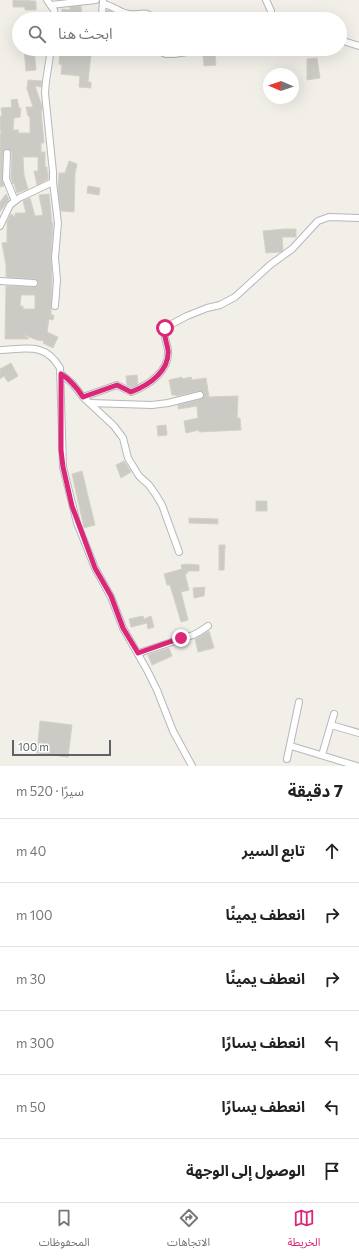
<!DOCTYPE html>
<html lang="ar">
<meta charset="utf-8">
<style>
:root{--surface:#fff;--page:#f6f6f6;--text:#222;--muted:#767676;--line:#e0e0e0;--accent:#db2777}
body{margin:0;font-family:Commissioner,"Noto Sans Arabic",sans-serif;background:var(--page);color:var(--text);direction:rtl}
.compass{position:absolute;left:263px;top:68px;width:36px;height:36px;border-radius:50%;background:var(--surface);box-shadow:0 4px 16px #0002;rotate:272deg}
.scale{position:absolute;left:12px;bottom:10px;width:99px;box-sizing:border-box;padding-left:4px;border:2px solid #5f6368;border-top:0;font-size:11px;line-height:14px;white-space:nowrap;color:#5f6368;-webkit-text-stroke:3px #fff;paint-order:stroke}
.stop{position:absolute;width:12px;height:12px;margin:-9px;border:3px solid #db2777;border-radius:50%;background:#fff}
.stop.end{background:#db2777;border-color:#fff;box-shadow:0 1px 4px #0008}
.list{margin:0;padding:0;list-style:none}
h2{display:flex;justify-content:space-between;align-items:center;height:52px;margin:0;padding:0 16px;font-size:17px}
h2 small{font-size:13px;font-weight:400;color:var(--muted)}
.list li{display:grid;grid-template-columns:26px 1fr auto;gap:12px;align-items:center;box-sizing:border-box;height:64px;padding:0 16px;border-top:1px solid var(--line)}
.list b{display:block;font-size:15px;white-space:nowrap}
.list em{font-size:13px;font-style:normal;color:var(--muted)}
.icon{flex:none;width:22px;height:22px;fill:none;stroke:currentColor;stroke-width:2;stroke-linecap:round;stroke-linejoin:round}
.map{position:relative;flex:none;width:359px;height:766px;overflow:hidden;direction:ltr}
.search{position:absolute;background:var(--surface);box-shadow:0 4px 16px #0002;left:12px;right:12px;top:12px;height:44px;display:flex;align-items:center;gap:10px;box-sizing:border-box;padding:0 14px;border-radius:22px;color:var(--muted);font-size:15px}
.sheet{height:436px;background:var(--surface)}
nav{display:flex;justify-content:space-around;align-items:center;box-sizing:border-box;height:56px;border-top:1px solid var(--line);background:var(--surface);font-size:11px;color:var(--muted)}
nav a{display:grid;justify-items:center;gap:2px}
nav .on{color:var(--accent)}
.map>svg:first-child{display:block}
.building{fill:#cccac5;stroke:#d6d1c6;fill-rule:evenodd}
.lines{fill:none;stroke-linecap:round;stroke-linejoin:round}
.minor-casing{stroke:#b5b8bc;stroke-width:8}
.minor{stroke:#fff;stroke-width:6}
.route{stroke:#db2777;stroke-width:5}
</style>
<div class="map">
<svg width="359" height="766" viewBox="0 0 359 766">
<rect width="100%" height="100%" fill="#f1efe8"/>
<g class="building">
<polygon points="13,0 36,1 36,10 25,10 25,7 13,7"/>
<polygon points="81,6 82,19 61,19 62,9 71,10 69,7"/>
<polygon points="107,10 121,16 121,18 105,19"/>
<polygon points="24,49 34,49 36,70 26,71"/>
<polygon points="60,49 74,49 73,54 91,54 88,82 91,82 91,88 79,87 80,76 61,74 62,65 59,64"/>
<polygon points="215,54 216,65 204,66 203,55"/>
<polygon points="317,58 320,78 307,80 307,59"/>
<polygon points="28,80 42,81 41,87 35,86 42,106 42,111 41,111 44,143 41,143 41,152 45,152 45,167 47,167 47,172 48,172 48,179 37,185 34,171 38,171 38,157 23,157 24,175 28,189 17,193 14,183 13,184 11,178 12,153 11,151 8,149 5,149 3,152 2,179 4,186 0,187 0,143 1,130 0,130 0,116 2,116 1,108 12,107 11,100 17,99 19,108 21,108 20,117 14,118 13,130 19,130 18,133 30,133 30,118 29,116 28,116 26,107 33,107 27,89"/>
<polygon points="69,161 77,164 75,173 74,212 61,211 58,189 59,173 65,173"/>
<polygon points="88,186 100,188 99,195 87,193"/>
<polygon points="6,194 9,199 0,212 0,202"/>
<path d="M 49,194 L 52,223 L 53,223 L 51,258 L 52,280 L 51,306 L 51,315 L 54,315 L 53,320 L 49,319 L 47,332 L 58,337 L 53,348 L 43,343 L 44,341 L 37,340 L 24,335 L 29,339 L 5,339 L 6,286 L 34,287 L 38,286 L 38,283 L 35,279 L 6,277 L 6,265 L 2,243 L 7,242 L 7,222 L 11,214 L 15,217 L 15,213 L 26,213 L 23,201 L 30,198 L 35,216 L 43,215 L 39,195 ZM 21,295 L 35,295 L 35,309 L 23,309 L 23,306 L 20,306 Z"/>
<polygon points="284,229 296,229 296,237 282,237 283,250 281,252 266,253 263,231"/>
<polygon points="11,363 18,376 8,382 4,376 0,379 0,369"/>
<polygon points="137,375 138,384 132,387 127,385 126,376"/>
<polygon points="182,377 182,379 191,377 192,380 206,378 209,397 238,396 237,418 240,418 241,430 199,432 199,430 186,433 184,421 198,418 197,406 178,409 178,405 201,399 204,394 203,392 199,391 176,396 176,395 172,395 169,380"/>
<polygon points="166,425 167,435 158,436 157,426"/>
<polygon points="124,461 131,472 121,478 116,465"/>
<polygon points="82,471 95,525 84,528 72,474"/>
<rect x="256" y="501" width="11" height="10"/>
<polygon points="189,518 218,519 218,524 189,523"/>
<polygon points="219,545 225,545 224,570 219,570"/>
<polygon points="186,564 199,565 199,571 187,571 188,573 185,574 189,590 181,592 188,620 181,622 170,585 167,585 164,574 182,569 181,565"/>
<polygon points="205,587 204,596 194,598 193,588"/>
<polygon points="143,616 144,619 151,616 154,627 148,629 147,623 131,627 129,619"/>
<polygon points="209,631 214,648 198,652 195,639"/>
<polygon points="169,648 172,656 152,665 148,655"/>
<polygon points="40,721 72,725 68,757 37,753"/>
</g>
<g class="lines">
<g class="minor-casing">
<g id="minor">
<polyline points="47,0 54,10 56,19"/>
<polyline points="266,0 271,11 271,19"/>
<path d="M 103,4 C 112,5 120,13 129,14 C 138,16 147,9 152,19"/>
<polyline points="51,5 96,0"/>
<polyline points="100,19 102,14 103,1"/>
<polyline points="340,40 359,46"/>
<polyline points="154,49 166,54 174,54 194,51 218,49"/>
<polyline points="7,153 6,179 15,201"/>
<polyline points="53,182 58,223 55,258 57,280 55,306"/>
<polyline points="0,226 10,205 19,198 53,182 53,172 45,93 46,81 51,49"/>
<polyline points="0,281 34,283"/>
<path d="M 0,350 C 26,349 45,342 60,368 L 63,467 L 77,523 L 95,568 L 111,597 L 123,628 L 147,670 L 157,690 L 173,731 L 192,766"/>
<polyline points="61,374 72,383 83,397 114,426 123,438 128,458 139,476 149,485 156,495 162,505 179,552"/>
<path d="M 83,397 L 117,385 L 131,392 C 149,385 170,371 168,350 C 167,342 161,332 168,326 L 187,316 L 207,308 L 220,305 L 235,297 L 270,265 L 292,249 L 318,221 L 329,217 L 359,218"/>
<polyline points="90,403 152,405 168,403 200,395"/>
<polyline points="139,653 193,635 199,632 208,626"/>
<polyline points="331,725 359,733"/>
<polyline points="291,746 357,766"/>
<polyline points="322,755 334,714"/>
<polyline points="287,759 299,702"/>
</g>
</g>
<use href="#minor" class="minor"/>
</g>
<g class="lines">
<path class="route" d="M 165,328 C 163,336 167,342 168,350 C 170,371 149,385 131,392 L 117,385 L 83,397 C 77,388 71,380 61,374 L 61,450 L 63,467 L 72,506 L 95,568 L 111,596 L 123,628 L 138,653 L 181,638"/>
</g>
</svg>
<svg class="compass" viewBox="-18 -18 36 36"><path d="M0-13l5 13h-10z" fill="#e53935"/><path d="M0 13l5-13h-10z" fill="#767676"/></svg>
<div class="scale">100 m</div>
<div class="stop" style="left:165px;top:328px"></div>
<div class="stop end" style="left:181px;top:638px"></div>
<div class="search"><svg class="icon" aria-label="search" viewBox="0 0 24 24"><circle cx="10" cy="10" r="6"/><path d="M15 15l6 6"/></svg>ابحث هنا</div>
</div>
<section class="sheet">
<h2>7 دقيقة<small>سيرًا · 520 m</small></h2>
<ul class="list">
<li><svg class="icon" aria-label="ahead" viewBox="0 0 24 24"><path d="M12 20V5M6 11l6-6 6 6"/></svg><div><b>تابع السير</b></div><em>40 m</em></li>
<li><svg class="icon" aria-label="right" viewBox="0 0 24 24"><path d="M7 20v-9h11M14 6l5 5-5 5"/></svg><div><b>انعطف يمينًا</b></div><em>100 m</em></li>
<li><svg class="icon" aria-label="right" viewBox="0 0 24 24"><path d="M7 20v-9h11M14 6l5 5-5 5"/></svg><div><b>انعطف يمينًا</b></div><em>30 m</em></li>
<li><svg class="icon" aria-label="left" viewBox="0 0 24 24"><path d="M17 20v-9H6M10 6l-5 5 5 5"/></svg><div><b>انعطف يسارًا</b></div><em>300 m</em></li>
<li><svg class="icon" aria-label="left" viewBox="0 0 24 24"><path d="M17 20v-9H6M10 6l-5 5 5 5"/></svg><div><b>انعطف يسارًا</b></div><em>50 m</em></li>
<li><svg class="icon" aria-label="arrive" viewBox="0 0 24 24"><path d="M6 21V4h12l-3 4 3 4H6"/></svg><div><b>الوصول إلى الوجهة</b></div></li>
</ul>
</section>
<nav>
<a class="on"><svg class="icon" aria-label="map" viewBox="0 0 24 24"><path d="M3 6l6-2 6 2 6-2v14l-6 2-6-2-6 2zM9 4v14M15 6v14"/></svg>الخريطة</a>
<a><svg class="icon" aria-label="directions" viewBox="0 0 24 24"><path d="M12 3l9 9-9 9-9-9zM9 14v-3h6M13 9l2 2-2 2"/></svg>الاتجاهات</a>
<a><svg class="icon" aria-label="saved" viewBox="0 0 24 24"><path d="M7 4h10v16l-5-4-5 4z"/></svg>المحفوظات</a>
</nav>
